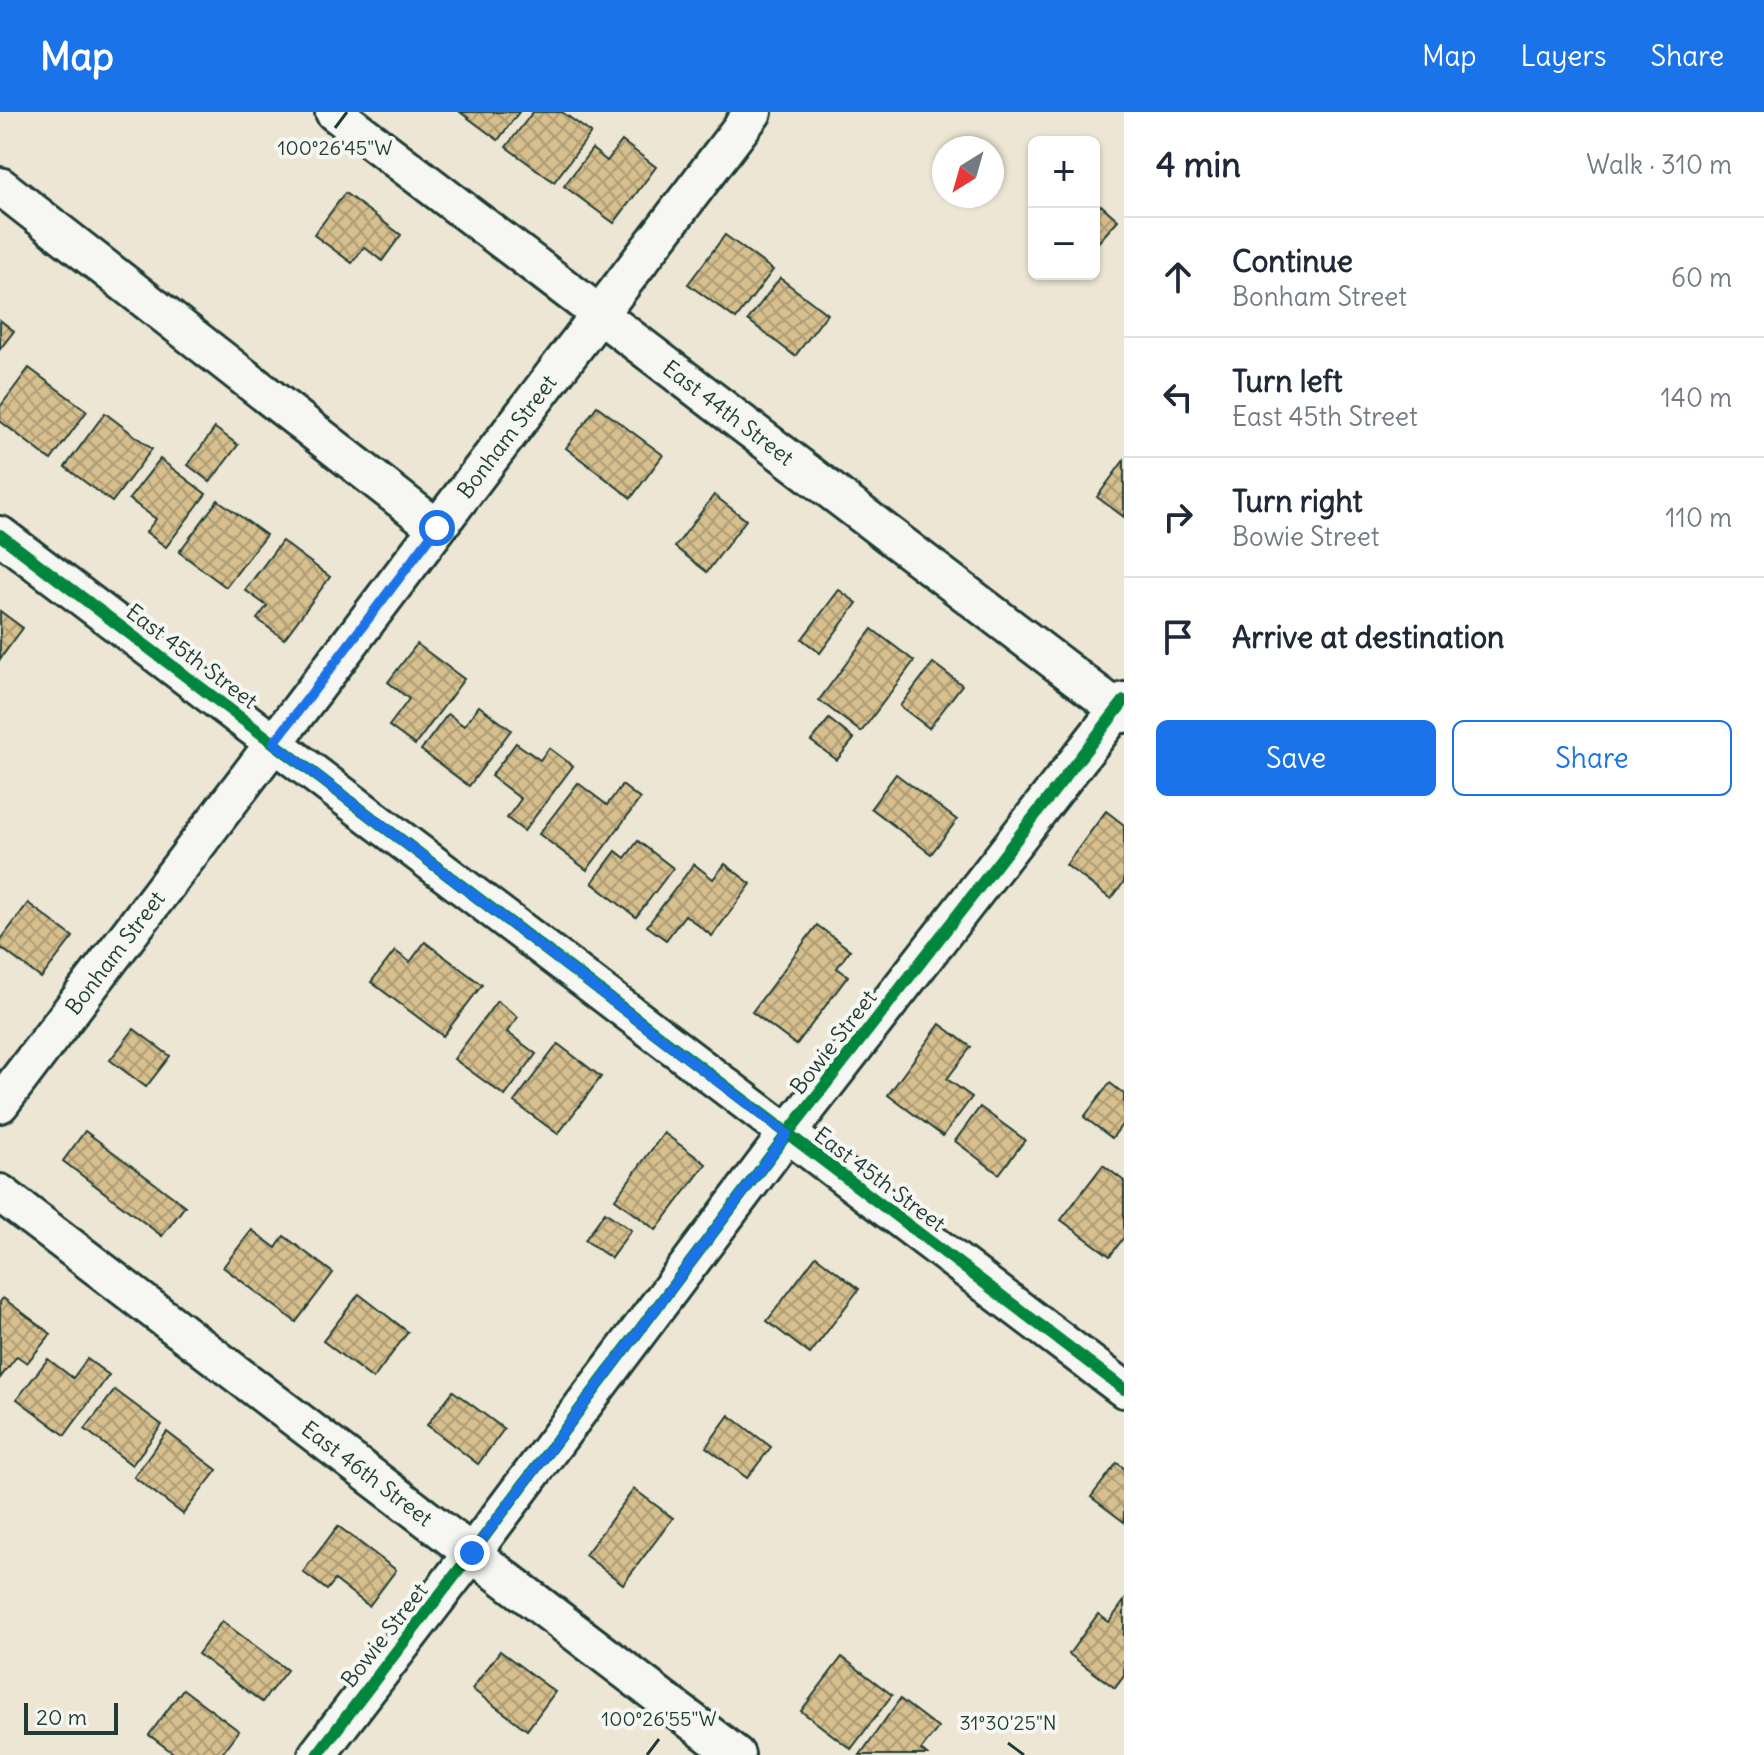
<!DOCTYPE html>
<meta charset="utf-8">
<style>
:root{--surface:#fff;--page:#f2f2f3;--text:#1f2937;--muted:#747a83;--line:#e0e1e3;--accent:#1a73e8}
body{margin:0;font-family:Delius,sans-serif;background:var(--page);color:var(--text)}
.controls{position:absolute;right:24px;top:24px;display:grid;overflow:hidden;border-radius:12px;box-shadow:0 2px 6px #0004}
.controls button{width:72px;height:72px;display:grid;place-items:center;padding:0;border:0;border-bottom:2px solid var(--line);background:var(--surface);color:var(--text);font:40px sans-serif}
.compass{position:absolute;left:932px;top:24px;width:72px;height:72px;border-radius:50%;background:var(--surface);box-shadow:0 2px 6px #0004;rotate:217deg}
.scale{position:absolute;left:24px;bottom:20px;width:94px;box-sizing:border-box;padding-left:8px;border:4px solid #1f3d34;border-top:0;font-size:22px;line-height:28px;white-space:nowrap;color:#1f3d34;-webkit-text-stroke:6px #f6f6f2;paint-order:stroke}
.stop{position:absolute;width:24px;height:24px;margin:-18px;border:6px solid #1a73e8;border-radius:50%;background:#fff}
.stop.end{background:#1a73e8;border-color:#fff;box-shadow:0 2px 8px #0008}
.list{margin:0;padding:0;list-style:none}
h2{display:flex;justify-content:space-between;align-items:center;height:104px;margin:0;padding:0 32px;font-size:34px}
h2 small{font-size:26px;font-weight:400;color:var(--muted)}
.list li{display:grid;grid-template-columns:52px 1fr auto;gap:24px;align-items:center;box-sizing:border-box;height:120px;padding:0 32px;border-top:2px solid var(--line)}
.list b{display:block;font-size:30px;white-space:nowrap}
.list p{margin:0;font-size:26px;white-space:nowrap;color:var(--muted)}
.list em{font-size:26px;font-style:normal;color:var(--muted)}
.actions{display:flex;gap:16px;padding:24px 32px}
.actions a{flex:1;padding:18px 0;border:2px solid var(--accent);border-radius:12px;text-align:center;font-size:28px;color:var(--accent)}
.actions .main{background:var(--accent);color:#fff}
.icon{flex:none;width:44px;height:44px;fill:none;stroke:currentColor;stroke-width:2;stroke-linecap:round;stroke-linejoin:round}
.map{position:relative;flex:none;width:1124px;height:1643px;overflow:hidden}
header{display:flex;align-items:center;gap:48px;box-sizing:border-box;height:112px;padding:0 40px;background:var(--accent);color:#fff}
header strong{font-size:38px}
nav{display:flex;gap:44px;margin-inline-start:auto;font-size:28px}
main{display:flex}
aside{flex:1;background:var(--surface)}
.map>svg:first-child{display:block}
.building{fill:url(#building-cross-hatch);stroke:#1f3d34;stroke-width:2}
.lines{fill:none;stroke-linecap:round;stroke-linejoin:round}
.minor-casing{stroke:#1f3d34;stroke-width:42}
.minor{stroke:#f6f6f2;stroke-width:36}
.cycleway-casing{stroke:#f6f6f2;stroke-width:17}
.cycleway{stroke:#00873e;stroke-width:12}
.route{stroke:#1a73e8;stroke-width:10}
.ticks{fill:none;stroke:#1f3d34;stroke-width:3}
.labels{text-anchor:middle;stroke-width:8;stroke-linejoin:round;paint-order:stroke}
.street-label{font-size:22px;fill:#1f3d34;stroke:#f6f6f2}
.ticks-label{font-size:20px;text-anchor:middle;fill:#1f3d34;stroke:#f6f6f2;stroke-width:8;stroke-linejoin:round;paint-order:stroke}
</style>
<header>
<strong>Map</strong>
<nav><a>Map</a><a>Layers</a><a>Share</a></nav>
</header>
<main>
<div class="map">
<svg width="1124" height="1643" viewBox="0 0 1124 1643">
<defs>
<pattern id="building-cross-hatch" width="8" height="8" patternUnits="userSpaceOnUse" patternTransform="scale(2)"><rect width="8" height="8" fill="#d7bf8e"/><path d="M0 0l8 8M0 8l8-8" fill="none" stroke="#ae9c75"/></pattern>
</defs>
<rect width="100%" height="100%" fill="#ede6d4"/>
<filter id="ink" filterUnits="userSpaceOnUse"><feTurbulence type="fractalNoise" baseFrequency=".0125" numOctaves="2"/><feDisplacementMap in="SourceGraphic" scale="16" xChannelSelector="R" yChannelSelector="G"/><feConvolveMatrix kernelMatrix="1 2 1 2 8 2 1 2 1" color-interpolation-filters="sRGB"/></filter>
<g filter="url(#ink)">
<g class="building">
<polygon points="460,0 519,0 498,28"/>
<polygon points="533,0 562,0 591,21 554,70 506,35"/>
<polygon points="622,29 656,55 614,111 564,74 592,37 607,49"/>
<polygon points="345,81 401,123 382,149 364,135 352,151 314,123"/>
<polygon points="1101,93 1118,108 1094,135 1094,101"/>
<polygon points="725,123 773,158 736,207 688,172"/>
<polygon points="780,166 827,202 795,244 748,208"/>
<polygon points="0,208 14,219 0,237"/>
<polygon points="29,256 87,299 51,348 0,309 0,295"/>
<polygon points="597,294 663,343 631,386 566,336"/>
<polygon points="105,301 152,337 112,390 65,355"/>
<polygon points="215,316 238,333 210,370 188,353"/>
<polygon points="160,347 206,382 166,435 146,420 156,407 129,387"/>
<polygon points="1124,348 1124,405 1097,385"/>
<polygon points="714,383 746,408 707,460 675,435"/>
<polygon points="218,388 266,423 226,475 179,440"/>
<polygon points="282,429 330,465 284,527 257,507 267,494 245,478"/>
<polygon points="839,478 857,491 820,541 802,527"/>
<polygon points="0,499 23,516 0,547"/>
<polygon points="872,517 914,549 861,620 819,588"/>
<polygon points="417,532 464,567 415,633 389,614 409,587 388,570"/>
<polygon points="933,551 962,573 929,616 900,594"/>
<polygon points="479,594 511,618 469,674 421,638 448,602 464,614"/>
<polygon points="829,607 854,627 837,648 811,629"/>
<polygon points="516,631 540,648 549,636 573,654 524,719 507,706 521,687 491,664"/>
<polygon points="896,662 957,708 931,742 871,696"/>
<polygon points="578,671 607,693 622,673 640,687 587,758 539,722"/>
<polygon points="1106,699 1124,713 1124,770 1111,787 1066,753"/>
<polygon points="638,729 673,756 636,805 592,771 616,739 625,746"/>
<polygon points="694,752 713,767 725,752 751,772 712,824 685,803 666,828 647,814"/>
<polygon points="28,791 73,825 41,866 0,835 0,829"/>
<polygon points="817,813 850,838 837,856 848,864 796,933 752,900"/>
<polygon points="425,830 482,873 443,924 371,870 395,839 410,850"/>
<polygon points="497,889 518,905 507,920 536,942 505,984 454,947"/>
<polygon points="940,912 971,935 947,967 972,985 943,1024 888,983"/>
<polygon points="134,917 170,944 146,975 110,948"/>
<polygon points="558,932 601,965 558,1022 514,990"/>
<polygon points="1110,971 1124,982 1124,1010 1112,1026 1084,1005"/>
<polygon points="980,995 1025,1028 999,1062 955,1029"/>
<polygon points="85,1019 185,1094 162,1124 63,1049"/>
<polygon points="664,1021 706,1052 656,1118 615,1087"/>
<polygon points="1103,1053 1124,1069 1124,1125 1110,1144 1061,1108"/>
<polygon points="605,1100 631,1118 611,1146 585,1128"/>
<polygon points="252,1118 276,1136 284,1124 333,1161 296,1210 223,1155"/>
<polygon points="816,1144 859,1177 810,1242 767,1209"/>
<polygon points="359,1182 408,1220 373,1267 323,1229"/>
<polygon points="3,1186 51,1222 27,1251 17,1244 0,1266 0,1190"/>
<polygon points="48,1247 73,1266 87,1247 109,1263 65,1323 17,1287"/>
<polygon points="115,1278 162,1313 132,1353 85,1317"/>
<polygon points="453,1279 504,1317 478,1352 427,1313"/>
<polygon points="729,1303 771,1335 747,1366 706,1335"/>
<polygon points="167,1320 217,1358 183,1402 134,1365"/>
<polygon points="1117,1351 1124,1356 1124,1410 1091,1385"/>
<polygon points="634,1377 673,1406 623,1472 585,1443"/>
<polygon points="338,1414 396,1458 369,1494 335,1468 327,1478 303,1460"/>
<polygon points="1124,1489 1124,1564 1115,1576 1069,1542 1098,1502 1109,1510"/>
<polygon points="222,1509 287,1558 262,1590 198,1542"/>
<polygon points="500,1539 555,1580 527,1618 472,1577"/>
<polygon points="842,1545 892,1583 851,1637 801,1599"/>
<polygon points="183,1577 239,1619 221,1643 176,1643 149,1623"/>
<polygon points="900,1587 938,1616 921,1638 927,1643 860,1643"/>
</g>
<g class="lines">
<g class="minor-casing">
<g id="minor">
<path id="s1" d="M 334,0 L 1124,602"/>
<polyline points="0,74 437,416"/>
<polyline points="0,423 1124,1277"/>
<path id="s2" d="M 0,992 L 753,0"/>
<path id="s3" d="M 0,1081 L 736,1643"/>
<polyline points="317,1643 472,1441 787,1022 1124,589"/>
</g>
</g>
<use href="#minor" class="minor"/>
<g class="cycleway-casing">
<g id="cycleway">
<polyline points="0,423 1124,1277"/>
<polyline points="317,1643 472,1441 787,1022 1124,589"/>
</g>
</g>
<use href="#cycleway" class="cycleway"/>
</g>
</g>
<g class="lines" filter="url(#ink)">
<polyline class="route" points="437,416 274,631 787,1022 472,1441"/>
</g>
<path class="ticks" d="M 335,16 L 347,0M 1008,1631 L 1024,1643M 647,1643 L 659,1627"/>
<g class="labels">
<g class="street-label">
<text dy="8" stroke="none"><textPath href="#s1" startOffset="496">East 44th Street</textPath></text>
<text dy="8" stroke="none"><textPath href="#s2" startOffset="838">Bonham Street</textPath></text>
<text transform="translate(192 544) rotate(37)" y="8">East 45th Street</text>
<text dy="8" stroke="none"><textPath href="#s2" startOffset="190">Bonham Street</textPath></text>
<text transform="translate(833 930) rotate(-52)" y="8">Bowie Street</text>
<text transform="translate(880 1067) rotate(37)" y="8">East 45th Street</text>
<text dy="8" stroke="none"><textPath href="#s3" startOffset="462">East 46th Street</textPath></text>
<text transform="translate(384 1523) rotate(-52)" y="8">Bowie Street</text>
</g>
</g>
<g class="ticks-label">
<text x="335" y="43">100°26'45"W</text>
<text x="659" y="1614">100°26'55"W</text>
<text x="1008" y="1618">31°30'25"N</text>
</g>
</svg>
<div class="controls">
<button>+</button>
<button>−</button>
</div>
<svg class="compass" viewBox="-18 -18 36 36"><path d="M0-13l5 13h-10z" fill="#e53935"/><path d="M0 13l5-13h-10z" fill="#747a83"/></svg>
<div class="scale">20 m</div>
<div class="stop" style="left:437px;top:416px"></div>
<div class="stop end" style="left:472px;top:1441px"></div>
</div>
<aside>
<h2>4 min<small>Walk · 310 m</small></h2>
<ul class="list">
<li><svg class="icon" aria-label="ahead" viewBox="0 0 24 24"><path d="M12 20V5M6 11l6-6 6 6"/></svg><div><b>Continue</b><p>Bonham Street</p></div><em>60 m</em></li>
<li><svg class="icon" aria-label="left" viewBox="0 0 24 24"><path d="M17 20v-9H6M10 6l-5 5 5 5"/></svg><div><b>Turn left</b><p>East 45th Street</p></div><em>140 m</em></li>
<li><svg class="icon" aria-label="right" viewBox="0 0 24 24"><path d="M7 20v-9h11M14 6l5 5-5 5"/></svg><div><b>Turn right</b><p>Bowie Street</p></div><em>110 m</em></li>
<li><svg class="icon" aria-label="arrive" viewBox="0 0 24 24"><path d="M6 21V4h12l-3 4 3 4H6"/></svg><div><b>Arrive at destination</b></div></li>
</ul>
<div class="actions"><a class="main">Save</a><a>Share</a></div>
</aside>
</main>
